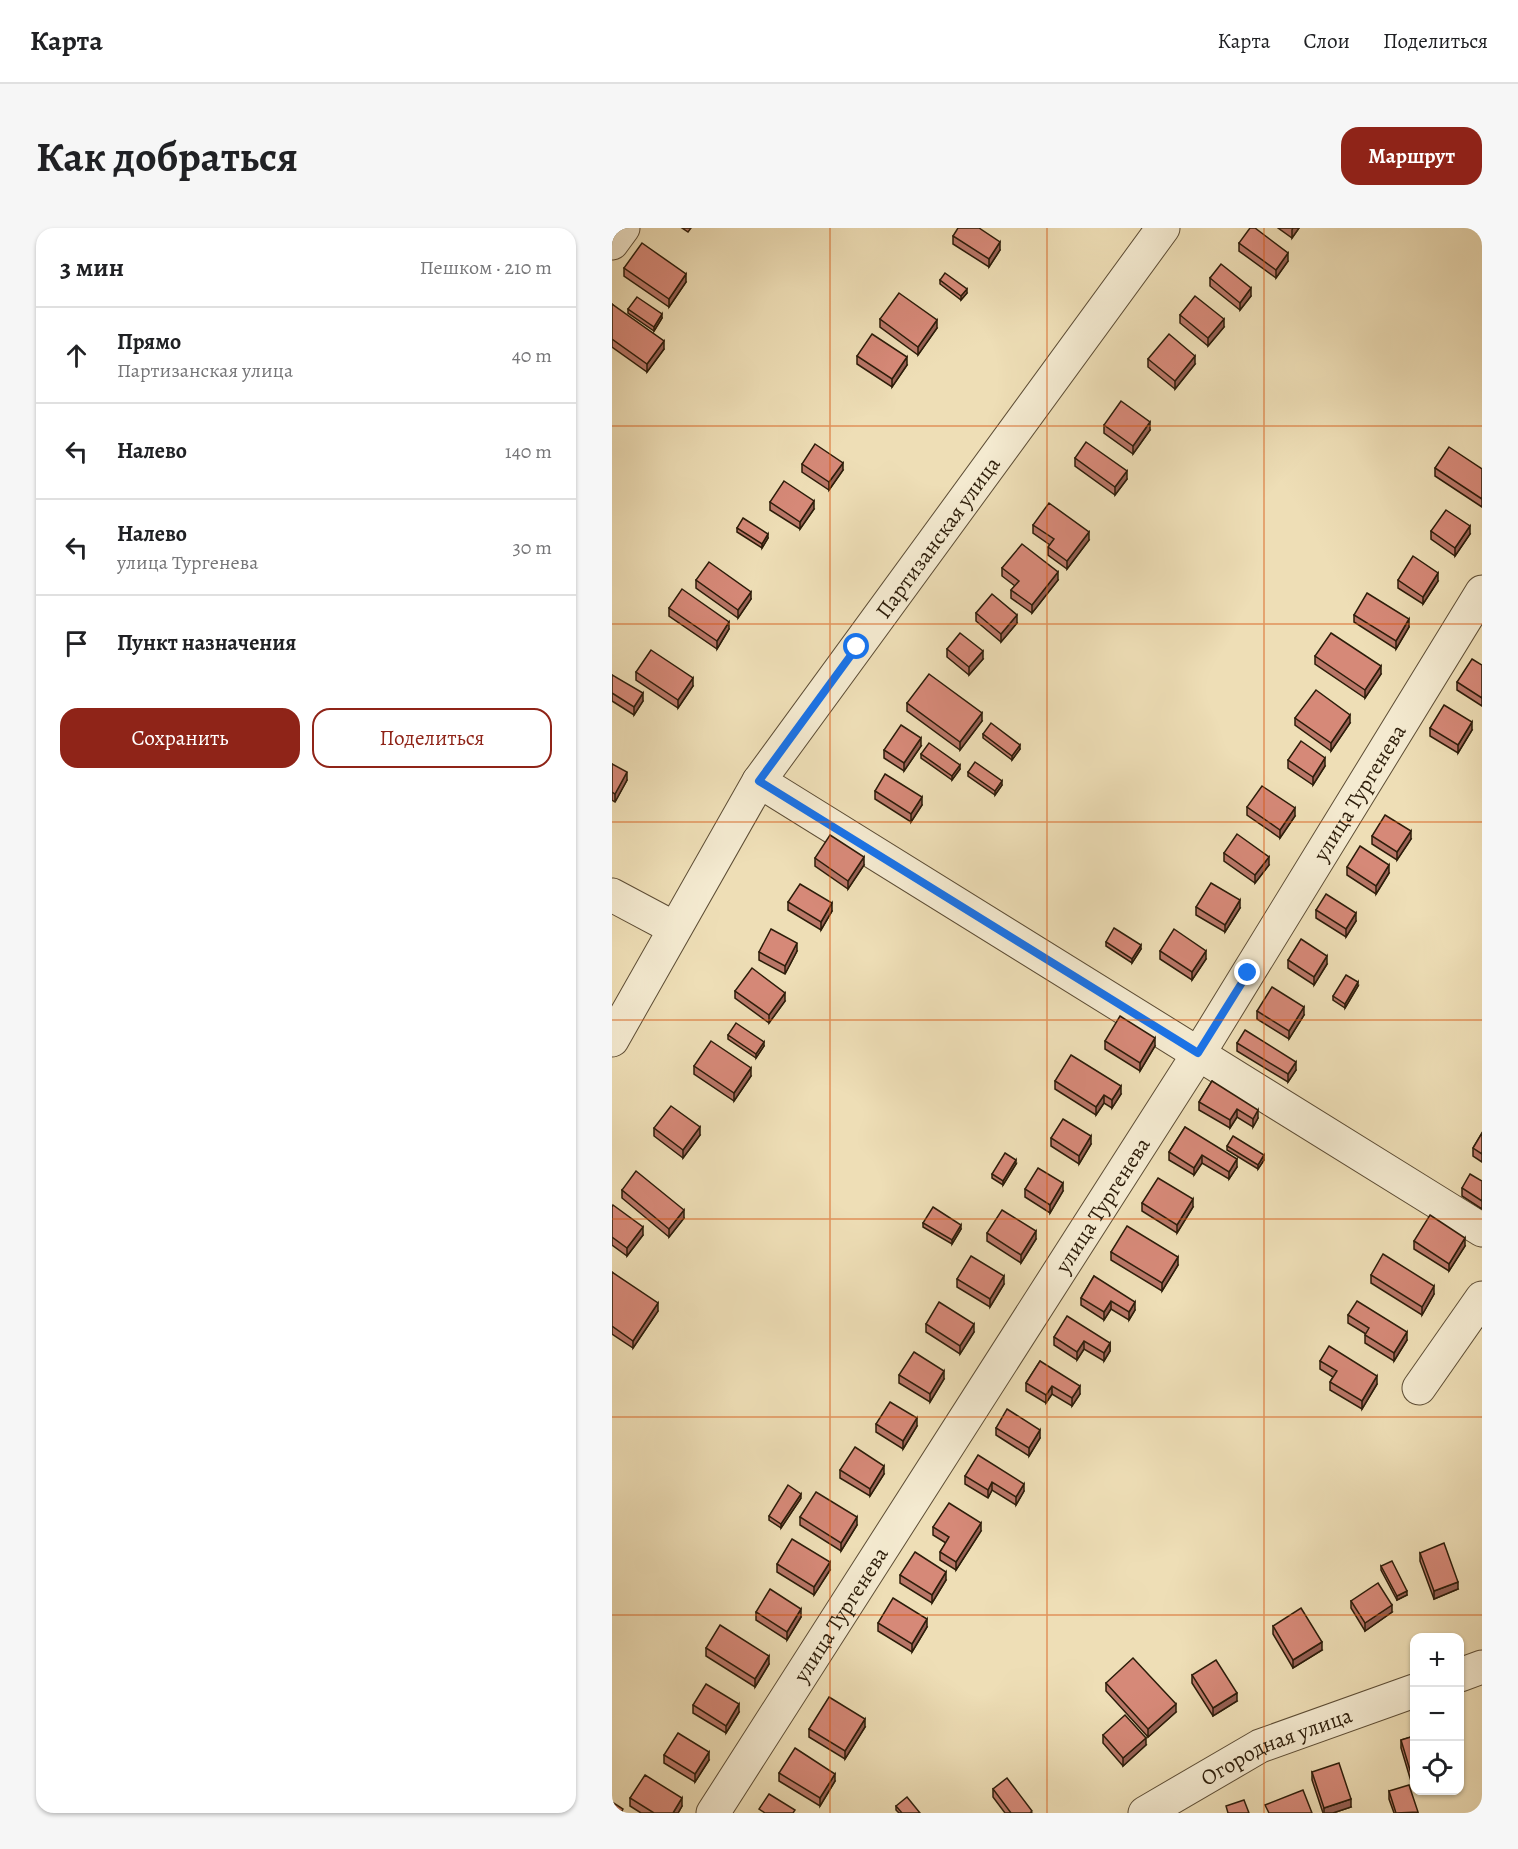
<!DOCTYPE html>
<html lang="ru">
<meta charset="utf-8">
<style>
:root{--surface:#fff;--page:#f6f6f6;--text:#202124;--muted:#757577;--line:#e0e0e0;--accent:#8f2418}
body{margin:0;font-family:Alegreya,serif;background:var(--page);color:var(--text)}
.controls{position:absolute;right:18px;bottom:18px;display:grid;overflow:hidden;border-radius:12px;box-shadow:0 2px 4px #0004}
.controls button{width:54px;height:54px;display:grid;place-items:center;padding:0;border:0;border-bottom:2px solid var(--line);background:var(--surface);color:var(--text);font:30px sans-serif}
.stop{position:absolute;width:18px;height:18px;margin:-14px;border:4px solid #1a73e8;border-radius:50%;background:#fff}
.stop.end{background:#1a73e8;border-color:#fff;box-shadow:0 2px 6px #0008}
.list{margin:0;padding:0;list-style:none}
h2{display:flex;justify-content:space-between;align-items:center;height:78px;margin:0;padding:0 24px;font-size:26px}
h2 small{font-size:20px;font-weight:400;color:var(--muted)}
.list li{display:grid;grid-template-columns:39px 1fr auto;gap:18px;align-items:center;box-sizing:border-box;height:96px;padding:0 24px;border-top:2px solid var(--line)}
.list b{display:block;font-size:22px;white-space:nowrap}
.list p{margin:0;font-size:20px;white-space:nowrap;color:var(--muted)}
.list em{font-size:20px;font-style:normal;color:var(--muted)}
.actions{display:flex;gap:12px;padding:18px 24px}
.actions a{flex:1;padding:14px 0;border:2px solid var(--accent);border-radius:18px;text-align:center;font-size:21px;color:var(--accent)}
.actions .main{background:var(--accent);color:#fff}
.icon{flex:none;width:33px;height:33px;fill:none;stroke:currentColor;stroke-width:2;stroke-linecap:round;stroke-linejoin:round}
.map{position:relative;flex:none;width:870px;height:1585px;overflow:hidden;border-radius:18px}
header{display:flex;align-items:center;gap:36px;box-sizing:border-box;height:84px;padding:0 30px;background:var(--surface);border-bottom:2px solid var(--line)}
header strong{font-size:28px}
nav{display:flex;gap:33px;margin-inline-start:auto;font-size:21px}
.intro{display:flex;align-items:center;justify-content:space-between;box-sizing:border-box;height:144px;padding:0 36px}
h1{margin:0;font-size:42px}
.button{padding:15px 27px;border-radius:18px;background:var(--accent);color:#fff;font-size:21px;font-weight:700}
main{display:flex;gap:36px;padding:0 36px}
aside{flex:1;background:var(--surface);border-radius:18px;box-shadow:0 2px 4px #0004}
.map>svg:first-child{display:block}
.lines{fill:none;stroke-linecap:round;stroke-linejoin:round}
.minor-casing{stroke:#5d4d35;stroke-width:35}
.minor{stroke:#f4ead0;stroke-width:33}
.wall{fill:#b87667;stroke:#2d1d0a;stroke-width:1.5}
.shaded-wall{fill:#966054;stroke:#2d1d0a;stroke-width:1.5}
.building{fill:#d68978;stroke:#2d1d0a;stroke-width:1.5}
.route{stroke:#1a73e8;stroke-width:8}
.grid{fill:none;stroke:#d5530c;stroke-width:1.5;stroke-opacity:0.55}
.labels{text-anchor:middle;stroke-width:4.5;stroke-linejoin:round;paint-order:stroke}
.street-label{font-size:22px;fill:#2d1d0a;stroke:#f4ead0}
</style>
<header>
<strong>Карта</strong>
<nav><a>Карта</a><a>Слои</a><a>Поделиться</a></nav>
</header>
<div class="intro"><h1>Как добраться</h1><a class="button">Маршрут</a></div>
<main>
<aside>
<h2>3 мин<small>Пешком · 210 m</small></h2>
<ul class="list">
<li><svg class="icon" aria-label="ahead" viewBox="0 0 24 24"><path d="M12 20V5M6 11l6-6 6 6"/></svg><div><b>Прямо</b><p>Партизанская улица</p></div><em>40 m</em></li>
<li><svg class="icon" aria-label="left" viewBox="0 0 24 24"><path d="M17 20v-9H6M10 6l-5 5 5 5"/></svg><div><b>Налево</b></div><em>140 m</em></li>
<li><svg class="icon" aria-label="left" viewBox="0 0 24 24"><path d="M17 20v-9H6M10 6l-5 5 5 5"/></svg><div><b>Налево</b><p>улица Тургенева</p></div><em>30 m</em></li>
<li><svg class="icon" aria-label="arrive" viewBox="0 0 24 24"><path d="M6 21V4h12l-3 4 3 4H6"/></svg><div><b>Пункт назначения</b></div></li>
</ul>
<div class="actions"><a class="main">Сохранить</a><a>Поделиться</a></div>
</aside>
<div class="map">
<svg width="870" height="1585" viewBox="0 0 870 1585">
<rect width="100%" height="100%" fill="#eedeb6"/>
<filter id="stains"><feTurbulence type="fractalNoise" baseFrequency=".00333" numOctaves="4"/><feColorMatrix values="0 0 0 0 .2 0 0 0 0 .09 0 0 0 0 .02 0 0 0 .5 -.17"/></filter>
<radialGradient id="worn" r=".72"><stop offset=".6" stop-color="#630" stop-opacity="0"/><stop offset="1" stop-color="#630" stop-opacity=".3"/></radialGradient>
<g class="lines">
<g class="minor-casing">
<g id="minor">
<polyline points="0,15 11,0"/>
<polyline points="147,553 870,1002"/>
<polyline points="0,667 62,700"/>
<path id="s1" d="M 0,812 L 147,553 L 551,0"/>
<polyline points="807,1160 870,1070"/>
<polyline points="848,1447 870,1439"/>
<path id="s2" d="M 101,1585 L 587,825 L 870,364"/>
<path id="s3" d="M 533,1585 L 648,1518 L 802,1463"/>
</g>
</g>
<use href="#minor" class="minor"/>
</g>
<g class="wall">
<polygon points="70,0 79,0 76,4"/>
<polygon points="666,0 687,0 680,10"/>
<polygon points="341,8 388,22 377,39 341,16"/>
<polygon points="627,15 676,33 664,50 627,23"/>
<polygon points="12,40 74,54 57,79 12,48"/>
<polygon points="598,50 639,68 628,82 598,58"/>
<polygon points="328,52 355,65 349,72 328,56"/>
<polygon points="0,76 52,121 35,144 0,119"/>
<polygon points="16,81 50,90 42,103 16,85"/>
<polygon points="568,87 612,99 596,118 568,95"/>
<polygon points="268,91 325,100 306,127 268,99"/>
<polygon points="245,128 295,137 280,159 245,136"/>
<polygon points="536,131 583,136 563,161 536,139"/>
<polygon points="492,197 538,202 521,226 492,205"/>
<polygon points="463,230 515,251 503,267 463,238"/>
<polygon points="190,236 231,242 217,262 190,244"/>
<polygon points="823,240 870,241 870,279 823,248"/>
<polygon points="158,274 202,281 188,301 158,282"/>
<polygon points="421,297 477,312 455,341 436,327 436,319 438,317 421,305"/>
<polygon points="125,300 156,310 150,320 125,304"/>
<polygon points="819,303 858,306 843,328 819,311"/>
<polygon points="390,340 446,352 420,385 399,370 399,362 403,358 390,348"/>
<polygon points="84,352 139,371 126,390 84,360"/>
<polygon points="786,352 826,353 811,376 786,360"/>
<polygon points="57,380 117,401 105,421 57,388"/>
<polygon points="364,385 405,395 389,414 364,393"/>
<polygon points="742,387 797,399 784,421 742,394"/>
<polygon points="335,421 371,431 357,447 335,429"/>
<polygon points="703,428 769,446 753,470 703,436"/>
<polygon points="870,437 870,478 845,462 845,454"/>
<polygon points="24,444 81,458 66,480 24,452"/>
<polygon points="0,447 31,473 22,487 0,473"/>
<polygon points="295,475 370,493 348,522 295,483"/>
<polygon points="683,490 738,495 719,523 683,497"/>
<polygon points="818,500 860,502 846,525 818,508"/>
<polygon points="371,506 408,521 400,532 371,510"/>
<polygon points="309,518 292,543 272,530 272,522"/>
<polygon points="309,526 348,541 340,552 309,530"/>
<polygon points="676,532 713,538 701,557 676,540"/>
<polygon points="0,536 15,552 3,574 0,572"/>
<polygon points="356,544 390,557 383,567 356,548"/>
<polygon points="263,563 310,577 299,594 263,571"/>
<polygon points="635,579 683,588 668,610 635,587"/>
<polygon points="760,608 799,611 785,632 760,616"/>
<polygon points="612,625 657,637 643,655 612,633"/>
<polygon points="203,630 252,637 236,661 203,638"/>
<polygon points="735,639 777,645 764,666 735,647"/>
<polygon points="176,674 220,683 209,702 176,682"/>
<polygon points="584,679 628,680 613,704 584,687"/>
<polygon points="704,682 744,693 734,709 704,690"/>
<polygon points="494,714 529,721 520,735 494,718"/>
<polygon points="185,723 173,746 147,732 147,724"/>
<polygon points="548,723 594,731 580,752 548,731"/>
<polygon points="676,732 715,736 702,757 676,740"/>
<polygon points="746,758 733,780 721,772 721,768"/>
<polygon points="123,763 173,773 157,795 123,770"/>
<polygon points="645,783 692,787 677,811 645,791"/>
<polygon points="116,807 152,818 144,830 116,811"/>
<polygon points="493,813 543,818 528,843 493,821"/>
<polygon points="625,815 684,842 676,854 625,823"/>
<polygon points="82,838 139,848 122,873 82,846"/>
<polygon points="443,853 509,866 500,880 492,875 484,887 443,861"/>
<polygon points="600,853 646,890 641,899 625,889 618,900 587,882 587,874"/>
<polygon points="573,899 625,939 617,951 590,935 582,947 557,932 557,924"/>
<polygon points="42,900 88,907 71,930 42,908"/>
<polygon points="870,905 870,934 861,928 861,920"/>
<polygon points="439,910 479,916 467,936 439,918"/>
<polygon points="615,918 652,932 646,941 615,922"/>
<polygon points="404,936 391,957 380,950 380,946"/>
<polygon points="870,953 870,981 850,968 850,960"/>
<polygon points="413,961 451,963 438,985 413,969"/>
<polygon points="10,962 72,990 57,1009 10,970"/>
<polygon points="530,975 581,979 565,1005 530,983"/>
<polygon points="0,979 31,1007 15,1028 0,1017"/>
<polygon points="311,995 349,1001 340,1016 311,999"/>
<polygon points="375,1005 424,1011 409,1035 375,1013"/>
<polygon points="802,1013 853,1018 837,1043 802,1021"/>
<polygon points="499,1024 566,1037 550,1063 499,1032"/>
<polygon points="0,1044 46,1083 21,1120 0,1106"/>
<polygon points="759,1047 822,1066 810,1087 759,1055"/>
<polygon points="482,1048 523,1082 517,1092 499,1081 492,1092 469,1077 469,1070"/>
<polygon points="345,1051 392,1056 378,1079 345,1059"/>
<polygon points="736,1087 795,1112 782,1133 753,1115 753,1107 754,1106 736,1095"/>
<polygon points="314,1096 362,1104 348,1126 314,1104"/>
<polygon points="442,1109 498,1115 498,1123 492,1133 472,1121 465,1132 442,1117"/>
<polygon points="428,1133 468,1166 460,1178 440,1166 434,1175 414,1163 414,1155"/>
<polygon points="708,1133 765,1156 750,1181 718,1162 718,1154 721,1149 708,1141"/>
<polygon points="287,1147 332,1151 318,1174 287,1155"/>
<polygon points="264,1196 305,1198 291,1221 264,1204"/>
<polygon points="384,1200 428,1210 417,1228 384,1207"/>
<polygon points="228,1242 272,1246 258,1268 228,1250"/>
<polygon points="353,1248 412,1263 404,1277 380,1262 376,1270 353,1256"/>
<polygon points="189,1270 169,1300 157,1292 157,1288"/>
<polygon points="188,1289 245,1297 229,1323 188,1297"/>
<polygon points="321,1299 369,1303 344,1342 328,1332 328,1324 334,1315 321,1307"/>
<polygon points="808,1325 846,1361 822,1371 808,1333"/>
<polygon points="165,1336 218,1342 202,1367 165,1344"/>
<polygon points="769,1338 795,1367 785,1372 769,1342"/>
<polygon points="288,1347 334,1352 320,1375 288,1355"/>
<polygon points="739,1373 780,1384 753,1403 739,1380"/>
<polygon points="144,1384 189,1389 175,1412 144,1392"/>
<polygon points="266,1395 315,1399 300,1424 266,1403"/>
<polygon points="661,1398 710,1422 681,1440 661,1406"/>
<polygon points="94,1420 157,1436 143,1459 94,1428"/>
<polygon points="580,1447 625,1473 601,1488 580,1455"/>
<polygon points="494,1455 564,1484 536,1509 494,1463"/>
<polygon points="81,1477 127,1484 114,1505 81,1485"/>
<polygon points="253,1499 233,1531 197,1509 197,1501"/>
<polygon points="491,1507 534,1517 511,1538 491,1515"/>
<polygon points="802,1508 802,1560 801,1560 789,1520 789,1512"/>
<polygon points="52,1527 97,1532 83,1554 52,1535"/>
<polygon points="700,1544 739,1579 721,1585 711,1585 700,1552"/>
<polygon points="167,1545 223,1553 208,1578 167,1553"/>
<polygon points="381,1561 420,1585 393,1585 381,1569"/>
<polygon points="777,1563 806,1585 782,1585 777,1571"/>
<polygon points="18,1570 70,1578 66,1585 29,1585 18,1578"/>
<polygon points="284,1578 308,1585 287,1585 284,1582"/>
</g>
<g class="shaded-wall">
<polygon points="681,0 687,0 680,10 680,2"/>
<polygon points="388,14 388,22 377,39 377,31"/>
<polygon points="676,25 676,33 664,50 664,42"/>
<polygon points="74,46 74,54 57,79 57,71"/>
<polygon points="639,60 639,68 628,82 628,75"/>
<polygon points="355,61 355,65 349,72 349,68"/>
<polygon points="50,86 50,90 42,103 42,99"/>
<polygon points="612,91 612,99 596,118 596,110"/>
<polygon points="325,92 325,100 306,127 306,119"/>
<polygon points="52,113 52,121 35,144 35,136"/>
<polygon points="583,128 583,136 563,161 563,153"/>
<polygon points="295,129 295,137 280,159 280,151"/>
<polygon points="538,194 538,202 521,226 521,218"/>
<polygon points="231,235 231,242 217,262 217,254"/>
<polygon points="515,243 515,251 503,267 503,259"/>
<polygon points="202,273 202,281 188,301 188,294"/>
<polygon points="858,298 858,306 843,328 843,320"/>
<polygon points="477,304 477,312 455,341 455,333"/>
<polygon points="156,306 156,310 150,320 150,316"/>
<polygon points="446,344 446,352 420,385 420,377"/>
<polygon points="826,345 826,353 811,376 811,369"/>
<polygon points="139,364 139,371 126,390 126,382"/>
<polygon points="405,387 405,395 389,414 389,406"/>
<polygon points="797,391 797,399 784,421 784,413"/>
<polygon points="117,394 117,401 105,421 105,413"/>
<polygon points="371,423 371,431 357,447 357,439"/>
<polygon points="769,438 769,446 753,470 753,462"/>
<polygon points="81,450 81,458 66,480 66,472"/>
<polygon points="31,465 31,473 22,487 22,479"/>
<polygon points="370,485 370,493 348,522 348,514"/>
<polygon points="738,487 738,495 719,523 719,515"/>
<polygon points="860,494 860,502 846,525 846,517"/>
<polygon points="309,510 309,518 292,543 292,535"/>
<polygon points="408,517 408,521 400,532 400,528"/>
<polygon points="713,530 713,538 701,557 701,549"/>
<polygon points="348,537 348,541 340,552 340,548"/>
<polygon points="15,544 15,552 3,574 3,566"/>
<polygon points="390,553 390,557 383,567 383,563"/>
<polygon points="310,569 310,577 299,594 299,586"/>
<polygon points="683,580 683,588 668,610 668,602"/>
<polygon points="799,603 799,611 785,632 785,624"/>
<polygon points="252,629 252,637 236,661 236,653"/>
<polygon points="657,629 657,637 643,655 643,647"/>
<polygon points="777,637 777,645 764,666 764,658"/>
<polygon points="628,672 628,680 613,704 613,697"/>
<polygon points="220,675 220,683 209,702 209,694"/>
<polygon points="744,685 744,693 734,709 734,701"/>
<polygon points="185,715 185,723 173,746 173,738"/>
<polygon points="529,717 529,721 520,735 520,731"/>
<polygon points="594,723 594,731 580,752 580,744"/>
<polygon points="715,728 715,736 702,757 702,749"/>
<polygon points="746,754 746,758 733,780 733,776"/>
<polygon points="173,765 173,773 157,795 157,787"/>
<polygon points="692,779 692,787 677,811 677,803"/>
<polygon points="543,810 543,818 528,843 528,835"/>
<polygon points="152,814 152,818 144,830 144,826"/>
<polygon points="684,834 684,842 676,854 676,846"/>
<polygon points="139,840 139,848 122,873 122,865"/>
<polygon points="509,858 509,866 500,880 500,872"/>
<polygon points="492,867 492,875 484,887 484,879"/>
<polygon points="625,881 625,889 618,900 618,892"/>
<polygon points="646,882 646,890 641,899 641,891"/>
<polygon points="88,899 88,907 71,930 71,922"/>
<polygon points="479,908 479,916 467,936 467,928"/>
<polygon points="590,927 590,935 582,947 582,940"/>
<polygon points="652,927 652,932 646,941 646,937"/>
<polygon points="625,931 625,939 617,951 617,944"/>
<polygon points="404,932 404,936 391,957 391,953"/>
<polygon points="451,955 451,963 438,985 438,977"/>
<polygon points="581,971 581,979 565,1005 565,997"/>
<polygon points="72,982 72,990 57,1009 57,1001"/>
<polygon points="349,997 349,1001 340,1016 340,1012"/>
<polygon points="31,999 31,1007 15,1028 15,1020"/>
<polygon points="424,1003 424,1011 409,1035 409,1027"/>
<polygon points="853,1010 853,1018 837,1043 837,1036"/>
<polygon points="566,1029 566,1037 550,1063 550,1055"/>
<polygon points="392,1048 392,1056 378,1079 378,1071"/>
<polygon points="822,1058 822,1066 810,1087 810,1079"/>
<polygon points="499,1073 499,1081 492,1092 492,1084"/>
<polygon points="523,1074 523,1082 517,1092 517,1084"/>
<polygon points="46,1075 46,1083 21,1120 21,1113"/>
<polygon points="362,1096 362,1104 348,1126 348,1118"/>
<polygon points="795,1104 795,1112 782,1133 782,1125"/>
<polygon points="472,1113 472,1121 465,1132 465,1124"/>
<polygon points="498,1115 498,1123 492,1133 492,1125"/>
<polygon points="332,1143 332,1151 318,1174 318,1166"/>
<polygon points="765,1148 765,1156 750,1181 750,1173"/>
<polygon points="440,1158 440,1166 434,1175 434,1167"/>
<polygon points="468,1158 468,1166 460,1178 460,1170"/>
<polygon points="305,1190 305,1198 291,1221 291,1213"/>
<polygon points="428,1202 428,1210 417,1228 417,1220"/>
<polygon points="272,1238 272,1246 258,1268 258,1261"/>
<polygon points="380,1254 380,1262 376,1270 376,1262"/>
<polygon points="412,1256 412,1263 404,1277 404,1269"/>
<polygon points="189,1266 189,1270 169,1300 169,1296"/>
<polygon points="245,1289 245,1297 229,1323 229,1315"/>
<polygon points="369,1295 369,1303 344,1342 344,1334"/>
<polygon points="218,1334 218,1342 202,1367 202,1359"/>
<polygon points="334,1344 334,1352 320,1375 320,1367"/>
<polygon points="846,1354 846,1361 822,1371 822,1363"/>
<polygon points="795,1363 795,1367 785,1372 785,1368"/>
<polygon points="780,1377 780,1384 753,1403 753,1395"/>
<polygon points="189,1381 189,1389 175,1412 175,1404"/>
<polygon points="315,1391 315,1399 300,1424 300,1416"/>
<polygon points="710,1414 710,1422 681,1440 681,1432"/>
<polygon points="157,1428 157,1436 143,1459 143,1451"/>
<polygon points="625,1465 625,1473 601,1488 601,1480"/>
<polygon points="127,1476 127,1484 114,1505 114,1498"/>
<polygon points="564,1476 564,1484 536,1509 536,1501"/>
<polygon points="253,1491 253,1499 233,1531 233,1523"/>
<polygon points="534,1510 534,1517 511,1538 511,1530"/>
<polygon points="97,1524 97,1532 83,1554 83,1546"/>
<polygon points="223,1546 223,1553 208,1578 208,1570"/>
<polygon points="70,1570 70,1578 66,1585 61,1585"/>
<polygon points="739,1571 739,1579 721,1585 712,1585 712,1580"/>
</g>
<g class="building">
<polygon points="346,0 367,0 388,14 377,31 341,8"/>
<polygon points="638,0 643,0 676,25 664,42 627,15"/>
<polygon points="30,15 74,46 57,71 12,40"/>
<polygon points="609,36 639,60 628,75 598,50"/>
<polygon points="333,45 355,61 349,68 328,52"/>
<polygon points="287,65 325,92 306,119 268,91"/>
<polygon points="583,68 612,91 596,110 568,87"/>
<polygon points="25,69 50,86 42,99 16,81"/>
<polygon points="0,76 52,113 35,136 0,111"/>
<polygon points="260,106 295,129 280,151 245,128"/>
<polygon points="557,106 583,128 563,153 536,131"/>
<polygon points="509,173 538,194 521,218 492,197"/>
<polygon points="474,214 515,243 503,259 463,230"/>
<polygon points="203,216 231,235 217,254 190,236"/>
<polygon points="837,219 870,241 870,271 823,240"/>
<polygon points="172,253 202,273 188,294 158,274"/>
<polygon points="437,275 477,304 455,333 436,319 442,311 421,297"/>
<polygon points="834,282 858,298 843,320 819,303"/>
<polygon points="131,290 156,306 150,316 125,300"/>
<polygon points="410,316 446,344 420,377 399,362 407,353 390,340"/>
<polygon points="801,328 826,345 811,369 786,352"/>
<polygon points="97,334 139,364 126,382 84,352"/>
<polygon points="70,361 117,394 105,413 57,380"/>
<polygon points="755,365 797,391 784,413 742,387"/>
<polygon points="380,366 405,387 389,406 364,385"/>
<polygon points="348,405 371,423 357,439 335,421"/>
<polygon points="719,405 769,438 753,462 703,428"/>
<polygon points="39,422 81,450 66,472 24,444"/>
<polygon points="860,431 870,437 870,470 845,454"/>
<polygon points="317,446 370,485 348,514 295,475"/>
<polygon points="0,447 31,465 22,479 0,465"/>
<polygon points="704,462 738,487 719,515 683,490"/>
<polygon points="832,477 860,494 846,517 818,500"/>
<polygon points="379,495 408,517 400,528 371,506"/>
<polygon points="289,497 309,510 292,535 272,522"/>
<polygon points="689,513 713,530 701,549 676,532"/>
<polygon points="317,515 348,537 340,548 309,526"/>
<polygon points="363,534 390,553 383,563 356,544"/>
<polygon points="0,536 15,544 3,566 0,564"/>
<polygon points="273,546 310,569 299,586 263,563"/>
<polygon points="650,558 683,580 668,602 635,579"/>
<polygon points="773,587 799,603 785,624 760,608"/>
<polygon points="625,606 657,629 643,647 612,625"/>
<polygon points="218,607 252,629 236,653 203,630"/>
<polygon points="748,618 777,637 764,658 735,639"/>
<polygon points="599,655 628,672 613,697 584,679"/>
<polygon points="188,656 220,675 209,694 176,674"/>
<polygon points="714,666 744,685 734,701 704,682"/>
<polygon points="502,700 529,717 520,731 494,714"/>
<polygon points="159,701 185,715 173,738 147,724"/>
<polygon points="562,701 594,723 580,744 548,723"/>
<polygon points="689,711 715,728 702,749 676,732"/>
<polygon points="140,740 173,765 157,787 123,763"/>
<polygon points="734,747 746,754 733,776 721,768"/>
<polygon points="660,759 692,779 677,803 645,783"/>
<polygon points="508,788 543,810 528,835 493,813"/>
<polygon points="124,795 152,814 144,826 116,807"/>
<polygon points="633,802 684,834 676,846 625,815"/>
<polygon points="99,813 139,840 122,865 82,838"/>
<polygon points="459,827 509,858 500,872 492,867 484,879 443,853"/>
<polygon points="600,853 646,882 641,891 625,881 618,892 587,874"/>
<polygon points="59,878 88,899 71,922 42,900"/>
<polygon points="451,891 479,908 467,928 439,910"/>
<polygon points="573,899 625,931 617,944 590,927 582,940 557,924"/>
<polygon points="870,905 870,926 861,920"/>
<polygon points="621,908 652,927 646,937 615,918"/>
<polygon points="393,925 404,932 391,953 380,946"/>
<polygon points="426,940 451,955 438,977 413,961"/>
<polygon points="24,943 72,982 57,1001 10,962"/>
<polygon points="858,946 870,953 870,973 850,960"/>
<polygon points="546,950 581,971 565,997 530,975"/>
<polygon points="1,977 31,999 15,1020 0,1009 0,979"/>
<polygon points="321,979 349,997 340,1012 311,995"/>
<polygon points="390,982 424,1003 409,1027 375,1005"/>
<polygon points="818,987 853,1010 837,1036 802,1013"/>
<polygon points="515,998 566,1029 550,1055 499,1024"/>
<polygon points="771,1026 822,1058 810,1079 759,1047"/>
<polygon points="359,1028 392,1048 378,1071 345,1051"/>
<polygon points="0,1044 46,1075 21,1113 0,1098"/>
<polygon points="482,1048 523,1074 517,1084 499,1073 492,1084 469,1070"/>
<polygon points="745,1073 795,1104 782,1125 753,1107 757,1100 736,1087"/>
<polygon points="327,1074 362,1096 348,1118 314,1096"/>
<polygon points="455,1088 498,1115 492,1125 472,1113 465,1124 442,1109"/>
<polygon points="717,1118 765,1148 750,1173 718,1154 725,1143 708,1133"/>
<polygon points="302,1124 332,1143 318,1166 287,1147"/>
<polygon points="428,1133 468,1158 460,1170 440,1158 434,1167 414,1155"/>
<polygon points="278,1174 305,1190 291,1213 264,1196"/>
<polygon points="395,1181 428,1202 417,1220 384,1200"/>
<polygon points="243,1219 272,1238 258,1261 228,1242"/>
<polygon points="366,1227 412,1256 404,1269 380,1254 376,1262 353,1248"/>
<polygon points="176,1257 189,1266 169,1296 157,1288"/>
<polygon points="204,1264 245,1289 229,1315 188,1289"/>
<polygon points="337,1275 369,1295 344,1334 328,1324 337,1309 321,1299"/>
<polygon points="180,1311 218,1334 202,1359 165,1336"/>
<polygon points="832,1315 846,1354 822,1363 808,1325"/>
<polygon points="303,1324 334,1344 320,1367 288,1347"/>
<polygon points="780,1333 795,1363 785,1368 769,1338"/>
<polygon points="766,1355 780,1377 753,1395 739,1373"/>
<polygon points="158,1361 189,1381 175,1404 144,1384"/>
<polygon points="281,1370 315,1391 300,1416 266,1395"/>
<polygon points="689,1380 710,1414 681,1432 661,1398"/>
<polygon points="108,1397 157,1428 143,1451 94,1420"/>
<polygon points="521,1430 564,1476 536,1501 494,1455"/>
<polygon points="604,1432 625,1465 601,1480 580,1447"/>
<polygon points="94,1456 127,1476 114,1498 81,1477"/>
<polygon points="217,1469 253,1491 233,1523 197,1501"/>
<polygon points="513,1487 534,1510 511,1530 491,1507"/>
<polygon points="66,1505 97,1524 83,1546 52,1527"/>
<polygon points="802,1508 802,1552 801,1552 789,1512"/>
<polygon points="183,1520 223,1546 208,1570 167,1545"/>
<polygon points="727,1535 739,1571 712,1580 700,1544"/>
<polygon points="33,1547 70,1570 61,1585 42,1585 18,1570"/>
<polygon points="395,1550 420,1583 418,1585 399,1585 381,1561"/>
<polygon points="797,1557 806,1584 784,1585 777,1563"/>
<polygon points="691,1562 700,1585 657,1585 653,1577"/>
<polygon points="157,1566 183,1582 181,1585 153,1585 147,1581"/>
<polygon points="295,1569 308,1585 290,1585 284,1578"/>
<polygon points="632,1572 637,1585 616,1585 614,1578"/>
<polygon points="0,1574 11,1581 9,1585 0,1585"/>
</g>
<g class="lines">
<polyline class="route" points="245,419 147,553 586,825 636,745"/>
</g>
<path class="grid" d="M 218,0 L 218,1585M 435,0 L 435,1585M 652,0 L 652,1585M 0,198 L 870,198M 0,396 L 870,396M 0,594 L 870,594M 0,792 L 870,792M 0,991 L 870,991M 0,1189 L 870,1189M 0,1387 L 870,1387"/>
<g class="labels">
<g class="street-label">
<text dy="8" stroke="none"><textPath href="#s1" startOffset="600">Партизанская улица</textPath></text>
<text dy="8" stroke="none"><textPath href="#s2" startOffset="1208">улица Тургенева</textPath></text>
<text dy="8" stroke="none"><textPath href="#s2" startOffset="722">улица Тургенева</textPath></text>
<text dy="8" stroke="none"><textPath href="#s2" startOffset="236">улица Тургенева</textPath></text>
<text dy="8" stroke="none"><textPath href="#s3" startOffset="148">Огородная улица</textPath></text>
</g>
</g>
<rect width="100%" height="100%" filter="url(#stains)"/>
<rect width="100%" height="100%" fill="url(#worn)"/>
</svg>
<div class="controls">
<button>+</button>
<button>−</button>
<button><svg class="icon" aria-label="locate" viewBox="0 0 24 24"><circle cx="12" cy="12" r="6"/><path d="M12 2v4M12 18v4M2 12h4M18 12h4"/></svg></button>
</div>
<div class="stop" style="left:245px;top:419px"></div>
<div class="stop end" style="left:636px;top:745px"></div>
</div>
</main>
